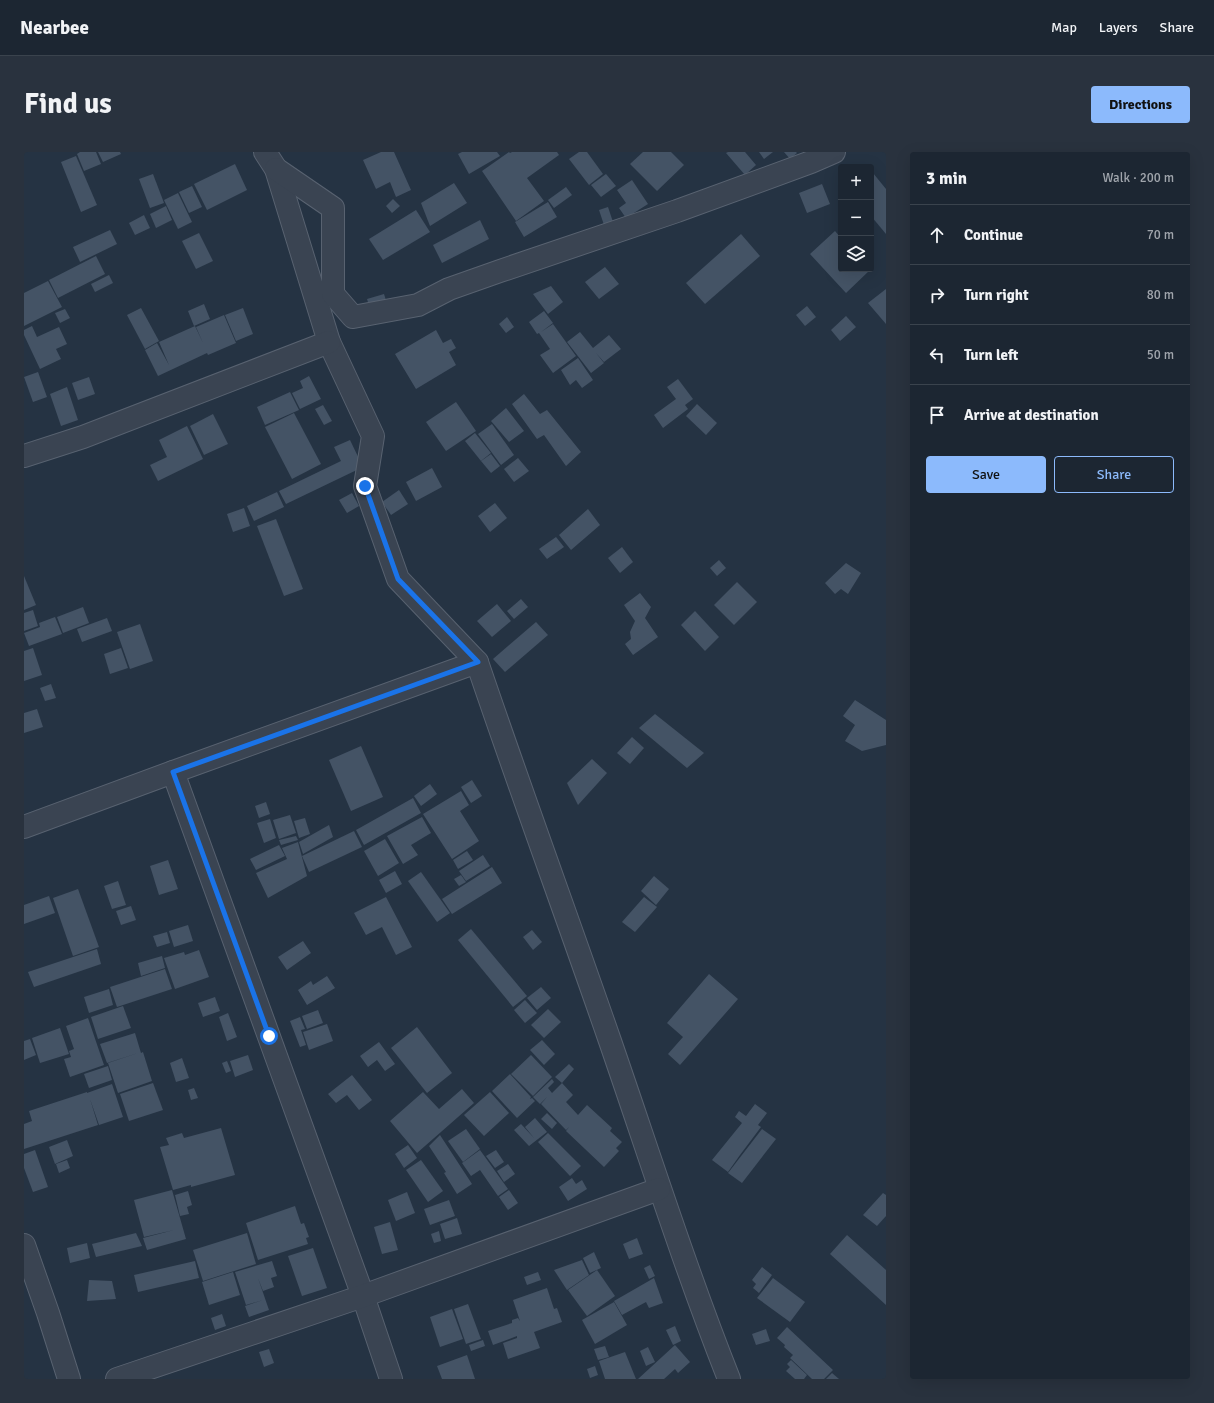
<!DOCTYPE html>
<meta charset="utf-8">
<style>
:root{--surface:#1c2632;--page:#29323e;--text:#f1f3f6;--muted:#a0a5ac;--line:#3a434d;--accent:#8cbafc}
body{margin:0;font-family:Signika,sans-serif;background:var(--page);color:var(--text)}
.controls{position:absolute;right:12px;top:12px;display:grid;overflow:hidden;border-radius:4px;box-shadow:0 4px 16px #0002}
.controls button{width:36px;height:36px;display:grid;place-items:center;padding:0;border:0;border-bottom:1px solid var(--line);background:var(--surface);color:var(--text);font:20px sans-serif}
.stop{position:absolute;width:12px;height:12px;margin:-9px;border:3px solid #1a73e8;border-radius:50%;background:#fff}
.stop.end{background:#1a73e8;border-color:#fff;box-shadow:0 1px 4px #0008}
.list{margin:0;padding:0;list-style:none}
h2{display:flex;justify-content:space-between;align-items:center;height:52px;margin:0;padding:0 16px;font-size:17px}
h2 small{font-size:13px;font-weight:400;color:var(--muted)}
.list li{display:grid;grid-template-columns:26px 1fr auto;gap:12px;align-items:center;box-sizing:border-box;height:60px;padding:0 16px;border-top:1px solid var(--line)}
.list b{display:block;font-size:15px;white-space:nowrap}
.list em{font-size:13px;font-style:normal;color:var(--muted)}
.actions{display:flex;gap:8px;padding:12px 16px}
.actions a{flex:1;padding:9px 0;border:1px solid var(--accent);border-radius:4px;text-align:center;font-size:14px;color:var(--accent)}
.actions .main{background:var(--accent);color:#111}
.icon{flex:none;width:22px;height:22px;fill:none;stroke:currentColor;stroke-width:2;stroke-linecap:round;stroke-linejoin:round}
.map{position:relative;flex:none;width:862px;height:1227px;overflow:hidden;border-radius:4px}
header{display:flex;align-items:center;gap:24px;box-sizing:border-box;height:56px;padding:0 20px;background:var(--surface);border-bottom:1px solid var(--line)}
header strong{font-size:19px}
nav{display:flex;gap:22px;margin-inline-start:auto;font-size:14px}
.intro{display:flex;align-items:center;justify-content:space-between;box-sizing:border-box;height:96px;padding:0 24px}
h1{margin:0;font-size:28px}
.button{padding:10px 18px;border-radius:4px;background:var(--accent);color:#111;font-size:14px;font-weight:700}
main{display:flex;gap:24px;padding:0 24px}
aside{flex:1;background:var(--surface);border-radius:4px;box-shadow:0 4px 16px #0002}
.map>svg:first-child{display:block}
.building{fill:#445365}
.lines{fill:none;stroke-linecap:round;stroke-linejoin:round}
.minor-casing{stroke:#586270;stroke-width:24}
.minor{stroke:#3a4452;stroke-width:22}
.route{stroke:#1a73e8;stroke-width:5}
</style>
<header>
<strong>Nearbee</strong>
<nav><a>Map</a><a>Layers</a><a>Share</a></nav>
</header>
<div class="intro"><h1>Find us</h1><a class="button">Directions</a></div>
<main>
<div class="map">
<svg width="862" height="1227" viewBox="0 0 862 1227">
<rect width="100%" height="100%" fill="#253343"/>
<g class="building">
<polygon points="56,0 72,0 77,12 60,19 53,2"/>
<polygon points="74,0 96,0 97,2 79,10"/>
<polygon points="357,0 370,0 387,38 372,45 366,30 352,37 339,8"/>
<polygon points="438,0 473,0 476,4 445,22 434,2"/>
<polygon points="485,0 486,1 488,0 533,0 535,3 503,26 520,49 492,69 458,19"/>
<polygon points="555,0 563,0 579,22 565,33 545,7"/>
<polygon points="619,0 647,0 660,13 633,39 606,12"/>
<polygon points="704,0 721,0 732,13 721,23 702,1"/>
<polygon points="735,0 749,0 740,7"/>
<polygon points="760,0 772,0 773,1 766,7"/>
<polygon points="52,4 73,53 57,60 37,10"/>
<polygon points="211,12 223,38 183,58 170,32"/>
<polygon points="847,21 849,21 862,37 862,82 847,64"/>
<polygon points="129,22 140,51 126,56 115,27"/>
<polygon points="582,22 592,34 577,45 567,33"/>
<polygon points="608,28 624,52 602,66 595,56 602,51 593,38"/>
<polygon points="430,31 443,51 406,74 397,51"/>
<polygon points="798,32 806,52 783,61 775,41"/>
<polygon points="168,34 178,55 165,61 155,40"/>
<polygon points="542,35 548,43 530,56 524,48"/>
<polygon points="154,41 168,70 154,77 140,48"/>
<polygon points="369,47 376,54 368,61 362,54"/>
<polygon points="524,50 533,65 500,85 491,70"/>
<polygon points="142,54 148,68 132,76 126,62"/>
<polygon points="584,55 589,70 580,73 575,58"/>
<polygon points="392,58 406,80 359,108 345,87"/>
<polygon points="120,63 126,76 111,83 105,71"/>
<polygon points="456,68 465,87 418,111 409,93"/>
<polygon points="86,78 93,92 56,110 49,95"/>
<polygon points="811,79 817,86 817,117 845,117 846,118 822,141 786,102"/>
<polygon points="175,81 189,109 172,117 158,89"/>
<polygon points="717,82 736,104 681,152 662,131"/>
<polygon points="72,104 81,122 34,146 25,128"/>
<polygon points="581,115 595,132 575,147 561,130"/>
<polygon points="85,123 89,131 71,140 67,132"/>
<polygon points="24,129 38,155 0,174 0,141"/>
<polygon points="527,134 539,150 524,162 509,142"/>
<polygon points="862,137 862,172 844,151"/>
<polygon points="360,142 364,155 347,160 343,147"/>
<polygon points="180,152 186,167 170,174 164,159"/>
<polygon points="783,154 792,165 781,174 772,163"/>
<polygon points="117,156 135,189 121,197 103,163"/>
<polygon points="219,156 229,182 212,189 201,163"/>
<polygon points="41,157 46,166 36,171 31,161"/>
<polygon points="520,159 529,171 517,180 529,172 552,204 529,221 516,203 526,197 515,181 513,182 505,170"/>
<polygon points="200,163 212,191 184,203 183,201 134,224 121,198 133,191 145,213 135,190 171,174 179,191 172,175"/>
<polygon points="822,164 832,175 816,189 807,178"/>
<polygon points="483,165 490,175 482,181 475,172"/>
<polygon points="8,174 13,185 35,175 43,192 32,197 37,207 16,217 0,183 0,178"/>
<polygon points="412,178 419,191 427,187 432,196 425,200 432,213 392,237 371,202"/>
<polygon points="556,180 569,196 585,183 597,197 580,210 572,201 580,211 567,221 543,190"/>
<polygon points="554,206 569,228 558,236 552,228 546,233 537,218"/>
<polygon points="14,220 23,245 9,250 0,225"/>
<polygon points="285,224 297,247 276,257 268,241 279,236 276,229"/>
<polygon points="65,225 71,242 54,248 48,231"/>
<polygon points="654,227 669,247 661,253 664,257 639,276 630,263 652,247 643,235"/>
<polygon points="43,235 54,268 37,274 26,242"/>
<polygon points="266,240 275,258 241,273 233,255"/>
<polygon points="500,242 516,262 523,258 557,300 542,314 520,283 513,287 488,252"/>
<polygon points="432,250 452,279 422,299 402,270"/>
<polygon points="673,252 693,271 682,283 662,264"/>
<polygon points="299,253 308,269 300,273 291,257"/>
<polygon points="482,256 500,279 485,290 467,269"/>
<polygon points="270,261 297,312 268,327 241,275"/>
<polygon points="189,262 204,292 180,303 166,274"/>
<polygon points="468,272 490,303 477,313 454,282"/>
<polygon points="163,274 179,307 134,329 126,313 143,305 135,288"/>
<polygon points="451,281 467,301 457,309 441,289"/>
<polygon points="326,288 339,315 262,352 255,339 317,309 310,295"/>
<polygon points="467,302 476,314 467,321 457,309"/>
<polygon points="494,306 505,319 490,330 480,317"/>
<polygon points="408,316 418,335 392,349 382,330"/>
<polygon points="375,338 384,352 367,363 358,350"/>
<polygon points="253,340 260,355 230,369 223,354"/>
<polygon points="328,341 335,354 323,361 315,348"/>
<polygon points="471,351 483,366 466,380 454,364"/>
<polygon points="220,356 226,374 209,380 203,362"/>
<polygon points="564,357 576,373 547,398 535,383"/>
<polygon points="252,367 279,437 260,444 233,374"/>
<polygon points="532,385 540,395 523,407 515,397"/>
<polygon points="598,395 609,410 596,421 584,406"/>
<polygon points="695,408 702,416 693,424 686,416"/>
<polygon points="822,411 837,421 824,442 817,437 811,442 801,431"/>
<polygon points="0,424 12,453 0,458"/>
<polygon points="713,430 733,450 710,473 690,453"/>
<polygon points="616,441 627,455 621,466 634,485 609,503 601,492 607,487 606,480 611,469 600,453"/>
<polygon points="497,447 504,455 490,467 483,459"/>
<polygon points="473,452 487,469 468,485 453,469"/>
<polygon points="59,455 65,471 39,481 33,465"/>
<polygon points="9,458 14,474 0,479 0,461"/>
<polygon points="671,459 695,485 681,499 657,473"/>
<polygon points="31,465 38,482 5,494 0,481 16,475 15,471"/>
<polygon points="83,466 88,479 58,490 53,477"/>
<polygon points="512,470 524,483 481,520 469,507"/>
<polygon points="116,472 129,509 106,517 93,480"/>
<polygon points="9,496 18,523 0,529 0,499"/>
<polygon points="97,496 104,516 86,522 80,502"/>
<polygon points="27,532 32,546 21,549 16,536"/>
<polygon points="831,548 862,568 862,593 838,599 821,589 831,573 819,564"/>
<polygon points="13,557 19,575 0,581 0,561"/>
<polygon points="631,562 680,601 663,616 615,576"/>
<polygon points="608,585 620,596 606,612 593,601"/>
<polygon points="337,594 359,645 327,659 305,608"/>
<polygon points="568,607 583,621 554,653 543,631"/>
<polygon points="448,628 458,644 447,651 437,635"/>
<polygon points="406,632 413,642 397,654 390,644"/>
<polygon points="437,639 445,653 436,659 455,689 428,707 399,662"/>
<polygon points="389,646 397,661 340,693 332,678"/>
<polygon points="242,650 246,662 235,666 231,654"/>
<polygon points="266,663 272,681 255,687 249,668"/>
<polygon points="398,665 407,681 387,693 394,703 379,712 363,684"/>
<polygon points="281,666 286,682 275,686 270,669"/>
<polygon points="246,667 252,686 240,691 233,671"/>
<polygon points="305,673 309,685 279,702 275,690"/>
<polygon points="330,679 338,695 285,720 278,704"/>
<polygon points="272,684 274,688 257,693 255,688"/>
<polygon points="361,687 375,711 354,724 340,699"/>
<polygon points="274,690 283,724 244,746 232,721 263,707 258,696"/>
<polygon points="255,693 261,704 232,718 226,707"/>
<polygon points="443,699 449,708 434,717 429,708"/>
<polygon points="459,703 466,714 442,729 435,719"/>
<polygon points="144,708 154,737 135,743 126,714"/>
<polygon points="468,715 478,731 428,762 418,747"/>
<polygon points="371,719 378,732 362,741 355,728"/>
<polygon points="397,720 426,761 413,770 384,729"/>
<polygon points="437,723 442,730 435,734 430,727"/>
<polygon points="630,724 645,737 632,753 617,739"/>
<polygon points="94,729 102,753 88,757 80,734"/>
<polygon points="54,737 75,795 49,804 29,746"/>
<polygon points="25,744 31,761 0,772 0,753"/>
<polygon points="362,745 388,795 372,803 358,775 342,783 330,761"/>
<polygon points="620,745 633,755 611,780 598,770"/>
<polygon points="107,754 112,768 97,773 92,759"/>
<polygon points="164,773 169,789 150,795 145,779"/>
<polygon points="447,777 503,844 489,855 434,788"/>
<polygon points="508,778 518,790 509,798 499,785"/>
<polygon points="143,780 146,791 133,795 129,784"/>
<polygon points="279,789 287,801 263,818 254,805"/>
<polygon points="73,797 77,812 10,835 4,820"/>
<polygon points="175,798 185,825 151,837 140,806 160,800 161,803"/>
<polygon points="138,804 141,816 117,824 114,811"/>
<polygon points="141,817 148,837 93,855 86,835"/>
<polygon points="685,822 714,847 656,913 644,902 659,885 643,871"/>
<polygon points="303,824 311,836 283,853 274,838 287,829 289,833"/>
<polygon points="517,835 527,846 513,858 503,846"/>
<polygon points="85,837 89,853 65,861 60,845"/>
<polygon points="191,845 196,859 179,865 174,851"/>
<polygon points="501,848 513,861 501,871 490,858"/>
<polygon points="99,854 107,876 74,887 67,865"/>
<polygon points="524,857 537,870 520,886 507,873"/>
<polygon points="294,858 299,871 283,877 278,864"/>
<polygon points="204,861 213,885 203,889 195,865"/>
<polygon points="276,865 281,877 277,878 282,893 276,895 266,869"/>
<polygon points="64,866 80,913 46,925 40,907 47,905 45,899 50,897 42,874"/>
<polygon points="303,872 309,889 285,898 279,880"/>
<polygon points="393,875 428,921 403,941 367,896"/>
<polygon points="36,876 45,902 16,911 8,886"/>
<polygon points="111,881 117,901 119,900 128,929 94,941 84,911 114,901 83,911 76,892"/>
<polygon points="6,887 12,903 0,908 0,889"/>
<polygon points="518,888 531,902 520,913 506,898"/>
<polygon points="355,890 371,912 361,919 353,908 344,915 336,904"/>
<polygon points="224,903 229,918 211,925 206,909"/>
<polygon points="507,903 528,925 509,944 487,922"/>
<polygon points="158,906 165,926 152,930 146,911"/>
<polygon points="203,909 207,919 202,921 198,911"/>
<polygon points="545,912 550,917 538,931 531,925"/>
<polygon points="84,914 88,928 65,936 60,922"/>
<polygon points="486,922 507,945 506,947 508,946 511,949 493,966 468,939"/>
<polygon points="328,923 348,948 335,958 323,943 312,951 304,942"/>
<polygon points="528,927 530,930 524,936 528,941 538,931 549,943 542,950 554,963 563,953 588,976 586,979 598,990 592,996 595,999 580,1015 542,979 545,975 542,978 517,952 523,945 516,952 509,945"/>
<polygon points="129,931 139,958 105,969 96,942"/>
<polygon points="88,932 99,965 75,973 66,947 74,973 0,997 0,972 8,969 5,959 63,940 63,941"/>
<polygon points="170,936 174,946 167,948 164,938"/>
<polygon points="438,937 450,951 393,1001 366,969 399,940 415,957"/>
<polygon points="466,940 485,961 460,984 440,963"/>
<polygon points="731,952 743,961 734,973 737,975 716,1003 710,998 716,1003 704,1020 688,1008 718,971 711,965 715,959 722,964"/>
<polygon points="523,961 533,971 528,977 517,967"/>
<polygon points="511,966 523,980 505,994 490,978 497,972 510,986 501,975"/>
<polygon points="197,976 211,1023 167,1035 167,1033 149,1038 136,995 145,993 142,986 158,981 160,986"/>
<polygon points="442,977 456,997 439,1010 424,989"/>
<polygon points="738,977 752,987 718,1031 704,1021"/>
<polygon points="524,981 557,1014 546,1024 514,990"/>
<polygon points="416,983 448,1032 433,1042 420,1021 422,1020 405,994"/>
<polygon points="43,988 49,1004 31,1012 25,995"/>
<polygon points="384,993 393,1006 380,1016 371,1002"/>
<polygon points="11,998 24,1035 9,1040 0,1016 0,1002"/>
<polygon points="456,998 484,1037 474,1044 456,1018 447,1024 438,1011"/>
<polygon points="472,998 480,1010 471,1016 462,1004"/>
<polygon points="43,1008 46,1016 35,1021 32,1012"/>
<polygon points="397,1008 419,1039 404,1050 382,1018"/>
<polygon points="484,1012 491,1022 480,1030 473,1019"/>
<polygon points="548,1026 552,1032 558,1028 563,1037 544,1049 535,1035"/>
<polygon points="148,1038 162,1087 123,1098 119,1086 150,1078 120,1085 110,1048"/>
<polygon points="485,1038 494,1051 484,1058 475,1045"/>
<polygon points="164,1039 168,1053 163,1055 165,1062 156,1064 151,1043"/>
<polygon points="383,1040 391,1061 372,1069 364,1048"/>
<polygon points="859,1041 862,1043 862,1064 853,1074 839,1063"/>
<polygon points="425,1048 431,1064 406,1073 400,1057"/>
<polygon points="271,1054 277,1072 280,1071 285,1085 282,1086 284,1092 234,1108 222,1071"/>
<polygon points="433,1066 438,1082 421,1087 416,1072"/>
<polygon points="366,1070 374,1098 358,1102 350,1075"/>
<polygon points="415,1079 417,1089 410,1091 407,1082"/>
<polygon points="112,1081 118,1094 72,1105 68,1092"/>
<polygon points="223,1081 232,1112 179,1129 169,1098"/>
<polygon points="823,1083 862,1118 862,1153 806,1102"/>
<polygon points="613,1086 619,1102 605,1107 599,1092"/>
<polygon points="63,1091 66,1106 46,1111 43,1096"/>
<polygon points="289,1096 303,1136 278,1144 264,1104"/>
<polygon points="570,1100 577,1116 566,1121 559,1106"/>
<polygon points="558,1108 565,1123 543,1138 530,1118"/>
<polygon points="171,1109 175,1126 114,1140 110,1123"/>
<polygon points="248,1109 253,1124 247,1126 250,1135 239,1139 234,1126 245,1158 225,1165 221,1154 239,1148 222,1153 211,1120"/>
<polygon points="626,1113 631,1124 625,1127 620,1116"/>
<polygon points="738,1115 748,1123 735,1141 729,1136 732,1132 728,1128"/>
<polygon points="573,1118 591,1144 563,1164 544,1138"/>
<polygon points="209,1120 216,1143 185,1153 178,1130"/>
<polygon points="514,1120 517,1128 503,1133 500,1125"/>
<polygon points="630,1126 639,1151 625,1156 622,1150 598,1163 590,1149"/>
<polygon points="749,1126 781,1150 766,1170 733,1146"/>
<polygon points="65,1128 88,1129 92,1147 63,1149"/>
<polygon points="523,1136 530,1157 533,1156 538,1170 510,1180 516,1196 484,1207 479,1191 493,1186 493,1184 469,1193 464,1179 488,1171 488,1168 494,1166 496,1169 489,1148"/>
<polygon points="590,1150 603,1173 571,1192 558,1168"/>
<polygon points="444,1152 457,1187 442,1192 430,1157"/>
<polygon points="428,1157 439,1187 416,1195 406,1165"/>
<polygon points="198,1162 202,1174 191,1178 187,1166"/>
<polygon points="651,1174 657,1189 649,1193 642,1178"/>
<polygon points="763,1175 809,1218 800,1227 788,1227 766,1206 769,1203 760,1195 761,1193 753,1186"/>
<polygon points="742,1177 746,1189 732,1193 728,1182"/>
<polygon points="459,1188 461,1194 447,1199 445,1193"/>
<polygon points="651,1193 666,1210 654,1221 651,1217 640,1227 614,1227"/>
<polygon points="581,1194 585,1205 574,1208 570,1197"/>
<polygon points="624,1195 631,1210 622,1214 616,1199"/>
<polygon points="245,1197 250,1211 240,1215 235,1200"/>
<polygon points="601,1200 612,1227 581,1227 575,1209"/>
<polygon points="443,1203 451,1227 418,1227 413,1214"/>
<polygon points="767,1208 783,1223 780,1227 771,1227 762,1219 766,1215 763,1212"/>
<polygon points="571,1214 574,1223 566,1226 563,1217"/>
<polygon points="808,1221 815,1227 802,1227"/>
</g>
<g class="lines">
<g class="minor-casing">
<g id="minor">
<polyline points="241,0 252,17 305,190 349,284 341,334 374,427 453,510"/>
<polyline points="252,17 309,56 309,142 329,165 394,153 425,137 476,119 653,59 787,10 810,0"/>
<polyline points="0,304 59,285 305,190"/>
<polyline points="149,620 339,1144 367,1227"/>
<path d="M 0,675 L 149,620 L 453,510 C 496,637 542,762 586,889 C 625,1002 661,1116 705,1227"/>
<polyline points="0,1093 24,1161 45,1227"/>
<polyline points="93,1227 339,1144 635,1037"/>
</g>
</g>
<use href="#minor" class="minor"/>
</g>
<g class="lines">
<polyline class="route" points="245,884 149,620 454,510 374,427 341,334"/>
</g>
</svg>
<div class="controls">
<button>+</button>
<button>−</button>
<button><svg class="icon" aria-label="layers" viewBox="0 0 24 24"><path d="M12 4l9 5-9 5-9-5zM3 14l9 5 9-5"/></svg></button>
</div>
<div class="stop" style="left:245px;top:884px"></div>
<div class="stop end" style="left:341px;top:334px"></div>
</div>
<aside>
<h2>3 min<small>Walk · 200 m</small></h2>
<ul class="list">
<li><svg class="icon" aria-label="ahead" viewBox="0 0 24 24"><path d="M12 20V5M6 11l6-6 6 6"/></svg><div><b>Continue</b></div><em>70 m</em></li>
<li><svg class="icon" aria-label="right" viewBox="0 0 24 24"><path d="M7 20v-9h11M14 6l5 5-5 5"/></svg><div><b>Turn right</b></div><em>80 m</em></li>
<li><svg class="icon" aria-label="left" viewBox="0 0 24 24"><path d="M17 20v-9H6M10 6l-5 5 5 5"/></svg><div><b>Turn left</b></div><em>50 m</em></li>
<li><svg class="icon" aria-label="arrive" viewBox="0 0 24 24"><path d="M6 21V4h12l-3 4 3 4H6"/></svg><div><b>Arrive at destination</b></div></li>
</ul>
<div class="actions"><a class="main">Save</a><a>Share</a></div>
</aside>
</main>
